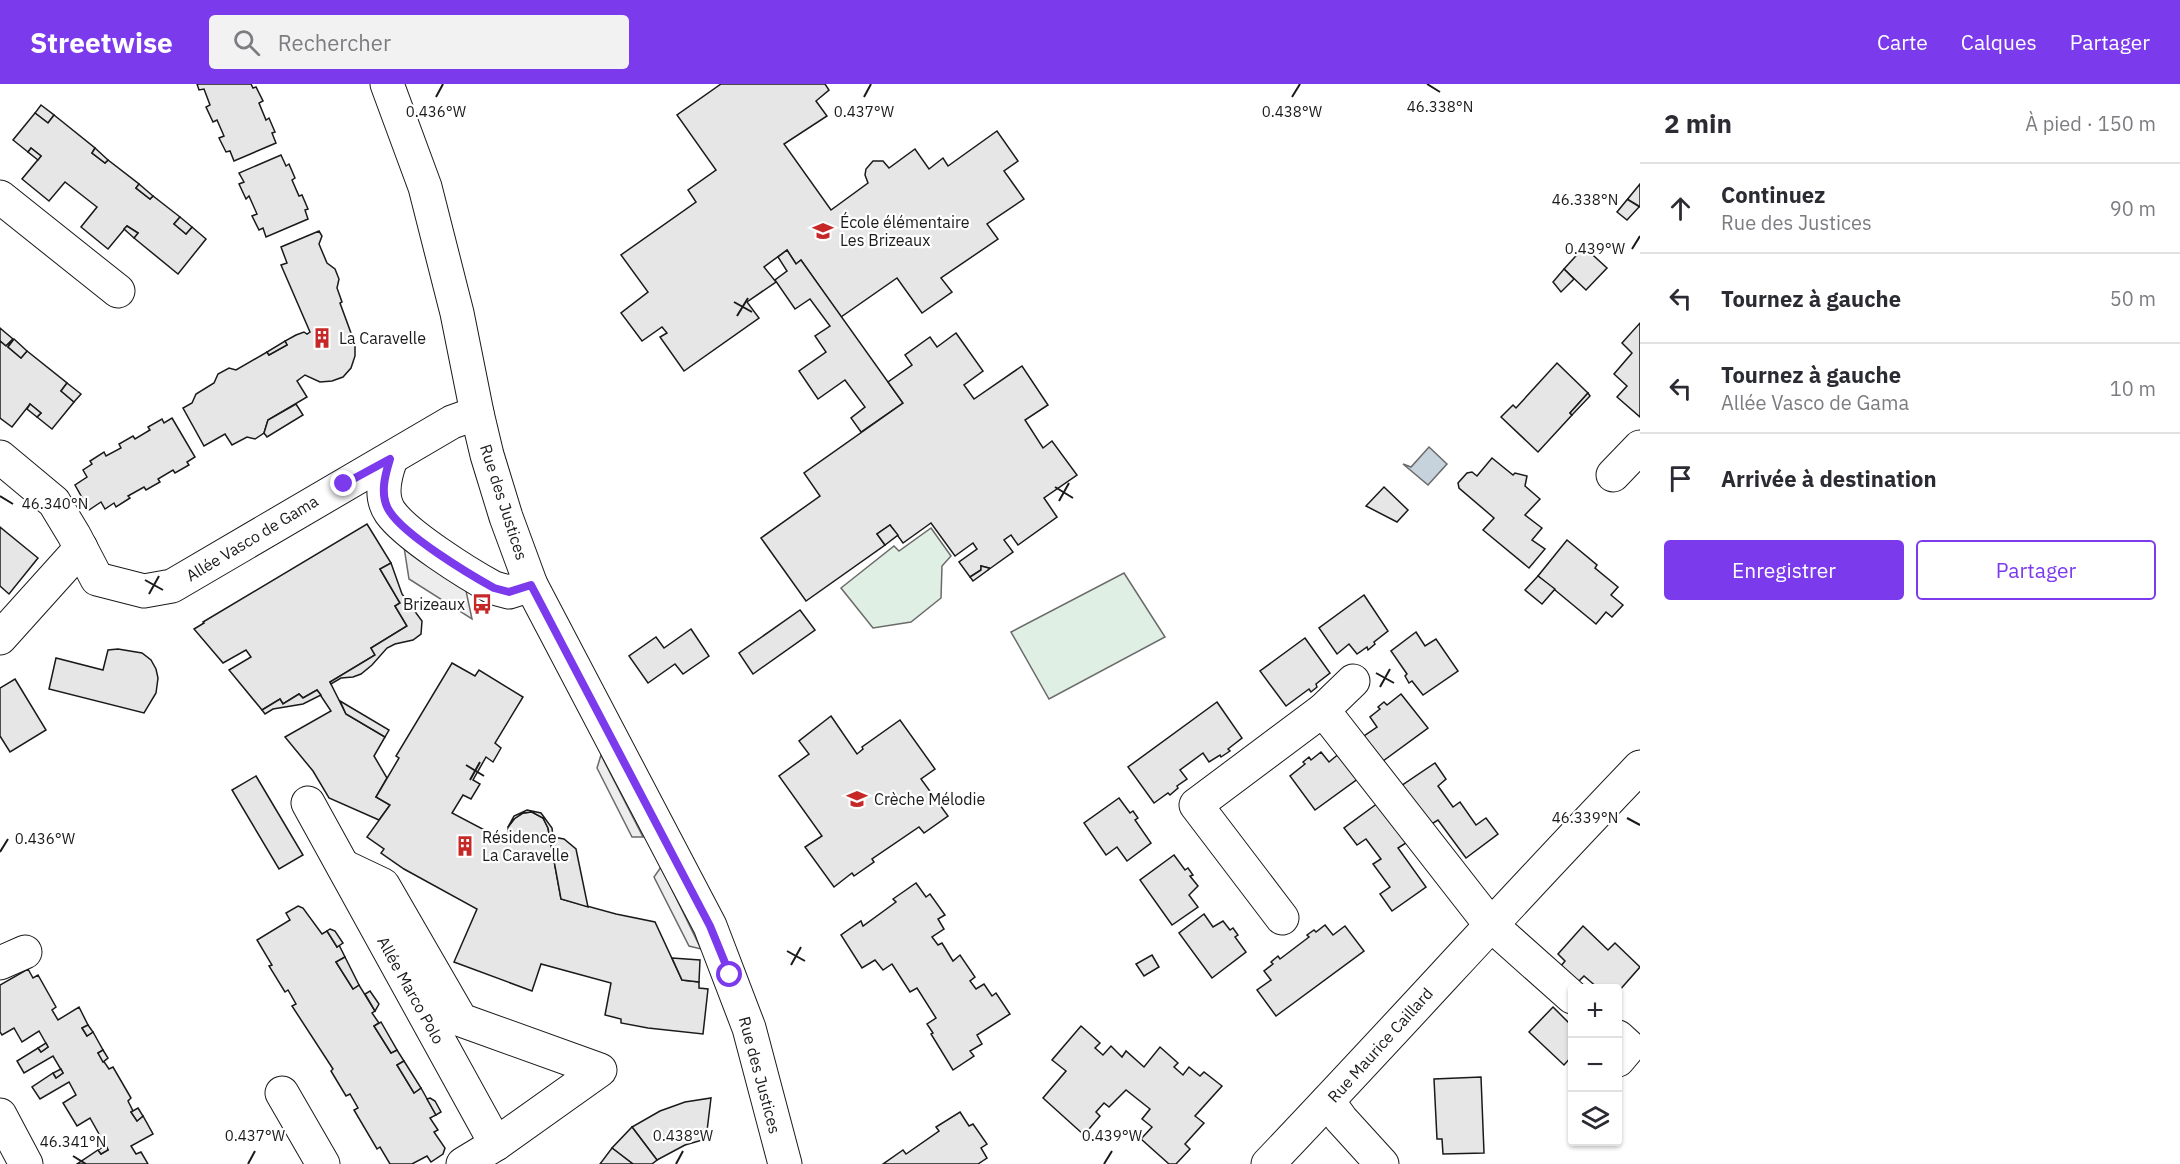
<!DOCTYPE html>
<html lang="fr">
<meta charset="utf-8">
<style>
:root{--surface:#fff;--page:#f2f2f3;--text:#2b2b33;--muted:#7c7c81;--line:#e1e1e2;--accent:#7c3aed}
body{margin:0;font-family:"IBM Plex Sans",sans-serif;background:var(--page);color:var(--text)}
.controls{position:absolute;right:18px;bottom:18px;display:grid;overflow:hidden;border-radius:6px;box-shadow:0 2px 4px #0004}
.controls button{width:54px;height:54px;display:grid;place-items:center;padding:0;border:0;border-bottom:2px solid var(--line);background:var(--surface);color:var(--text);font:30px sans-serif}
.stop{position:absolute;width:18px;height:18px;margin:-14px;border:4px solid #7c3aed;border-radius:50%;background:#fff}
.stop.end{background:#7c3aed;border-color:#fff;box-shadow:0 2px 6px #0008}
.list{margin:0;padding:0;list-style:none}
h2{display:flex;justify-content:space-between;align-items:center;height:78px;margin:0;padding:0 24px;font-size:26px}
h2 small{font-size:20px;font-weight:400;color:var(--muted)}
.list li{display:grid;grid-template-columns:39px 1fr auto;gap:18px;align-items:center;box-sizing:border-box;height:90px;padding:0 24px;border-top:2px solid var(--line)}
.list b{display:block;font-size:22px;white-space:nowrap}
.list p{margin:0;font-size:20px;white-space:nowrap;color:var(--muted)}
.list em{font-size:20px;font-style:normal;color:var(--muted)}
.actions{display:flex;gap:12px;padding:18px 24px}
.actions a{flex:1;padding:14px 0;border:2px solid var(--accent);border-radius:6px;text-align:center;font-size:21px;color:var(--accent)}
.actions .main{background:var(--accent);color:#fff}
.icon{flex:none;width:33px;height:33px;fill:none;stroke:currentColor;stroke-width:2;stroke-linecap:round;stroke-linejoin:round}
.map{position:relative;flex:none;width:1640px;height:1080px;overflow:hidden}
header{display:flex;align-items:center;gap:36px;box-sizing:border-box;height:84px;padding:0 30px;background:var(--accent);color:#fff}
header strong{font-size:28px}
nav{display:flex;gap:33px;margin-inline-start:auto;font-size:21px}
.search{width:420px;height:54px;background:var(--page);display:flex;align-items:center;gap:15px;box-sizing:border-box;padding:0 21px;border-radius:6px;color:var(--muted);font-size:22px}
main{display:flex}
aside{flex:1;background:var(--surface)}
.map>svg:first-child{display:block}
.green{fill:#e0efe3;stroke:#6a6a6a;stroke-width:1.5}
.parking{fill:#ededed;stroke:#6a6a6a;stroke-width:1.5}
.water{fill:#c6d2dc;stroke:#6a6a6a;stroke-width:1.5}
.building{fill:#e6e6e6;stroke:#1a1a1a;stroke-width:1.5}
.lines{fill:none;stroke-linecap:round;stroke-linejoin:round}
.minor-casing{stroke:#1a1a1a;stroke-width:35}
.minor{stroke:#fff;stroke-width:33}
.route{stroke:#7c3aed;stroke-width:8}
.ticks{fill:none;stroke:#1a1a1a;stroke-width:2}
.labels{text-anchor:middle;stroke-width:4.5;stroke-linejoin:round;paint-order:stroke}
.poi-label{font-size:16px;fill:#1a1a1a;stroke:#fff;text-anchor:start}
.street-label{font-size:16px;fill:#1a1a1a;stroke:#fff}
.ticks-label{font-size:15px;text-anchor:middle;fill:#1a1a1a;stroke:#fff;stroke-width:4.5;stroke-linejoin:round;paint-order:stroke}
</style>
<header>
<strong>Streetwise</strong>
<div class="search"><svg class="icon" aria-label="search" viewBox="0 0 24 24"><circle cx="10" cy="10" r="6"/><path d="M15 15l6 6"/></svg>Rechercher</div>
<nav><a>Carte</a><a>Calques</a><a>Partager</a></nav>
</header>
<main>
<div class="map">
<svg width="1640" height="1080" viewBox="0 0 1640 1080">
<rect width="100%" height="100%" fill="#fff"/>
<g class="green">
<polygon points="931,444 951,472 942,482 941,514 911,538 873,544 841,504 894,462 899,467"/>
<polygon points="1124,489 1165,553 1049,615 1011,548"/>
</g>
<g class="parking">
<polygon points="404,463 465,502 472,535 409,495"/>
<polygon points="601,671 643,753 632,753 597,684"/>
<polygon points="661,783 701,865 689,862 654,793"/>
</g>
<polygon class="water" points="1429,363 1447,380 1428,401 1403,380 1411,383"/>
<g class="building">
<polygon points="197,0 251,0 253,4 256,3 263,17 259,19 266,36 269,34 275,48 272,49 276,59 234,77 230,67 226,68 219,54 224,52 217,36 213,38 206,23 210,21 204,5 199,6"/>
<polygon points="721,0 825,0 829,6 816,17 827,32 784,60 831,126 868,99 865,91 866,85 873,77 883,77 889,84 915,65 929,85 943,74 948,82 997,47 1018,77 1004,87 1024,115 987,140 998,155 941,194 952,208 922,229 897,194 841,233 801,176 796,180 787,166 764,183 776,198 747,218 759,234 684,287 660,253 667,249 662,243 642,257 621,229 648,208 621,171 696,118 688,106 716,86 677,31"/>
<polygon points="41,21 54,31 48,39 35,29"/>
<polygon points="35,29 48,39 54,31 95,64 92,69 105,79 108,76 139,100 136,104 150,115 153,112 180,133 174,140 186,150 192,143 206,155 178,190 134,154 138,149 127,142 108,165 81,143 97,123 65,98 49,117 22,95 41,72 31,64 28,68 13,56"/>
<polygon points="31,64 41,72 38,76 28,68"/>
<polygon points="95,64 108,76 105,79 92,69"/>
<polygon points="281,71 286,82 289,80 295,94 292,96 299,112 302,111 308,125 305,126 308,135 266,153 263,144 259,146 252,132 257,130 249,112 246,115 239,100 244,98 239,89"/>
<polygon points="139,100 153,112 150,115 136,104"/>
<polygon points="1640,100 1640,122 1627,136 1617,128"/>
<polygon points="180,133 192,143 186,150 174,140"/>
<polygon points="127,142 138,149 134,154 124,145"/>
<polygon points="319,147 322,152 319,160 327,179 335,185 339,195 337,204 342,218 340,219 355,260 355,272 351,284 343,293 332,297 320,298 305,291 297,297 307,313 268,336 264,349 255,355 247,353 232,361 225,350 204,362 183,324 192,319 196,310 214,299 218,290 229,284 236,286 267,268 269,271 287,261 285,257 296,251 304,248 307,250 310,248 281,181 287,179 281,163"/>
<polygon points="1584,163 1607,184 1586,206 1564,185"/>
<polygon points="787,166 796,180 801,176 903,319 861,348 851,334 865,323 845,296 818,315 799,287 826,268 815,252 830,242 810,215 795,225 775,196 787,187 778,173"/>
<polygon points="1564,185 1574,195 1561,208 1553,198"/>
<polygon points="1640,239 1640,333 1617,313 1627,302 1614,290 1632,269 1622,259"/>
<polygon points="0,244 13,255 6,262 0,257"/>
<polygon points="956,249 983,287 964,301 974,315 1022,282 1048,321 1025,336 1043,364 1052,357 1077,391 1044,414 1057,433 1018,461 1011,451 1004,456 1013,468 988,486 989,484 981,482 981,486 970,493 959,478 977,465 973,459 955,472 931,439 903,459 890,441 877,450 885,461 806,517 761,454 820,412 804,389 903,319 888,298 912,281 905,271 930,253 937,263"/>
<polygon points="13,255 8,263 21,274 27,267 67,299 61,307 74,318 52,345 37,333 41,329 30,320 12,343 0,334 0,257 6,262"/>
<polygon points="14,255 27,267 21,274 8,263"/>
<polygon points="285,257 287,261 269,271 267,268"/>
<polygon points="1557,279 1588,309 1570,329 1572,331 1538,368 1501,333 1513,321 1516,324"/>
<polygon points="67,299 81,310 74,318 61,307"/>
<polygon points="1588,309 1590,312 1572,331 1570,329"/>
<polygon points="30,320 41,329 37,333 27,325"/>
<polygon points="296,320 303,331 267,353 264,349 268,336"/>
<polygon points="172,334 195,373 187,378 189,381 175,389 173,386 158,395 160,398 146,406 144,403 128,412 130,414 116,423 114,419 105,425 101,418 89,426 75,401 87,393 83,386 92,380 90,377 104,368 106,372 121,364 119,360 133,352 135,355 150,346 148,343 162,335 164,339"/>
<polygon points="1492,374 1513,391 1515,389 1527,392 1525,402 1540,415 1525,431 1542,444 1532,456 1545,465 1529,484 1483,446 1494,434 1459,404 1458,399 1467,389 1472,388 1477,392"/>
<polygon points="1384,403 1408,426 1397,438 1366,422"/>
<polygon points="367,440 391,479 380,485 400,519 395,522 407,542 371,564 375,571 330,598 346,630 385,653 374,672 387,694 376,713 390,721 379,736 329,714 313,687 285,653 331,627 317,606 303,614 299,610 283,620 280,615 262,626 229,586 251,573 246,566 223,579 194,545 204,539 203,538"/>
<polygon points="890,441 898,451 885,461 877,450"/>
<polygon points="0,443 38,474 9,510 0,502"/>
<polygon points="1567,456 1597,481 1595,484 1618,503 1611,511 1623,521 1612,533 1606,528 1596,540 1538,492"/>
<polygon points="391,479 402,510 422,537 421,550 413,556 395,560 387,564 372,581 361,590 353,593 341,594 331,600 330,598 375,571 371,564 407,542 395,522 400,519 380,485"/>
<polygon points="981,482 989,484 988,486 973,497 970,493 981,486"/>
<polygon points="1538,492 1555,505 1542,520 1525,506"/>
<polygon points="1364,511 1388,547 1374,558 1375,560 1368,566 1367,563 1357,570 1349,560 1337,570 1319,544"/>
<polygon points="800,526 815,546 753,590 739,569"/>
<polygon points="691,545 709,572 683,590 675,580 648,599 629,572 656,553 664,564"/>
<polygon points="1416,548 1425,562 1436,555 1458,587 1423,611 1412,597 1409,599 1405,592 1407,590 1391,567"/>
<polygon points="1305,554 1330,589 1316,600 1317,603 1311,608 1309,605 1286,622 1260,587"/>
<polygon points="118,565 142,569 151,576 156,585 158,594 156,609 144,629 49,605 56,574 103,586 108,566"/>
<polygon points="452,579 475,592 479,586 523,613 495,659 501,664 493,678 486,673 473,696 480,700 471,715 463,711 452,729 509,759 508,743 515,734 523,729 532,728 543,734 548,744 561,815 616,830 655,838 682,896 699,898 699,904 708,905 703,950 648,944 621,939 621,935 605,931 611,899 541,880 532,907 454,878 477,825 404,785 381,769 384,765 367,753 390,721 376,713 399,674 396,672"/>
<polygon points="15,595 46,646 10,668 0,652 0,604"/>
<polygon points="317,606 321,611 303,620 273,625 265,630 262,626 280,615 283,620 299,610 303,614"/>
<polygon points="1401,610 1428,644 1383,677 1364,652 1377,643 1370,633 1380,625 1378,623 1384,618 1387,621"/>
<polygon points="340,617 389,646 385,653 346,630"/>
<polygon points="1217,618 1242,654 1228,665 1230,667 1221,673 1220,671 1209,678 1203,669 1180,686 1187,695 1177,702 1178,704 1170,711 1168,709 1154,719 1128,683"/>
<polygon points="831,632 857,670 863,665 862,663 900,636 935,685 921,695 948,732 924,749 919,743 872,775 874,778 854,792 852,789 834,803 805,763 822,752 779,692 809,670 799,657"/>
<polygon points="1321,668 1329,678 1341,668 1359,694 1315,726 1290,692 1305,680 1303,678 1309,673 1311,676"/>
<polygon points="1435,679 1446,695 1438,702 1453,723 1460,718 1476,741 1486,734 1498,750 1466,774 1438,736 1430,741 1401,702"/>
<polygon points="256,692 303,771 279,785 232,706"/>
<polygon points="1119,714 1130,729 1133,727 1138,734 1135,736 1151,759 1127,777 1117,763 1106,771 1084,739"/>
<polygon points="1378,719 1406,759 1398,764 1426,803 1392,827 1380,810 1390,803 1373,780 1381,775 1366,755 1357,761 1344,744"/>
<polygon points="527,726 541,729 552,744 553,753 564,755 576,765 588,823 561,815 548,744 543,734 532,728 523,729 514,735 508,743 514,732"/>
<polygon points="1174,771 1185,786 1188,784 1193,791 1190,792 1198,802 1189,811 1198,823 1172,841 1140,796"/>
<polygon points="916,799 926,813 930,810 945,831 938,835 944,845 932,853 938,861 942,859 953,877 960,871 975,893 970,897 976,905 984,900 992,912 996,909 1010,930 977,951 982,960 970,967 974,972 953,986 931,950 933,949 927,940 936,934 917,904 910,908 892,880 883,886 875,876 862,884 841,851 861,837 863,842 896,818 893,815"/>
<polygon points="298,822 303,824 322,850 327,847 337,863 339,861 345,873 336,878 353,905 359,901 375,927 372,929 379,939 374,942 391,969 397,966 404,977 397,981 414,1009 421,1004 436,1031 430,1034 438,1046 434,1048 445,1064 443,1070 431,1078 427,1072 412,1080 390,1080 380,1063 377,1065 354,1026 358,1024 350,1010 346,1012 331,987 333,985 292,922 296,920 288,906 285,908 269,882 272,881 257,856 290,836 286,829"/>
<polygon points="1204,830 1213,843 1223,837 1230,846 1233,844 1238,851 1235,853 1246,868 1212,894 1179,849"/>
<polygon points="1325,841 1333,851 1345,842 1364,867 1276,932 1257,906 1271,896 1264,887 1273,880 1271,878 1278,872 1280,875 1309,853 1307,851 1314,846 1316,848"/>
<polygon points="1583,842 1608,866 1615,859 1640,883 1618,908 1618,904 1606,903 1598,904 1584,892 1577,899 1560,883 1565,877 1558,870"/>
<polygon points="330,845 335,847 343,859 337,863 327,847"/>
<polygon points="1152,871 1159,883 1144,892 1136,880"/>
<polygon points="345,873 359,901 353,905 336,878"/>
<polygon points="672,874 700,876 699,898 682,896"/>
<polygon points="28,885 33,894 38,891 56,923 52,926 58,936 79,923 88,941 82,944 87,952 93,948 103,966 98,969 109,985 113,983 131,1014 128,1017 133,1027 131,1028 137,1037 143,1032 153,1050 131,1062 136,1070 141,1068 148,1080 77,1080 98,1066 101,1070 108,1066 90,1034 77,1042 63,1019 76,1011 69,998 40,1015 32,1003 53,989 56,994 63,989 53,972 24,989 17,977 38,964 41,968 48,963 39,947 22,958 14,944 2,951 0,948 0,901"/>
<polygon points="370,907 379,920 375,927 365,910"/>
<polygon points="1553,923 1572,942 1572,972 1564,981 1529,948"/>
<polygon points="381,938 397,966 391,969 374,942"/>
<polygon points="88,941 93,948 87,952 82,944"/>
<polygon points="1081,942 1100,959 1095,964 1103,971 1111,962 1122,973 1126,967 1144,983 1160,963 1178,979 1174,983 1183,991 1189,983 1200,992 1204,988 1222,1002 1195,1032 1204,1039 1185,1060 1190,1065 1176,1080 1169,1080 1141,1055 1152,1043 1142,1035 1150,1025 1126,1006 1109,1023 1104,1019 1096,1028 1100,1032 1084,1051 1043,1014 1066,987 1052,976"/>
<polygon points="46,959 48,963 41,968 38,964"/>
<polygon points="103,966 108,974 103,978 98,969"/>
<polygon points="404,977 421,1004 414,1009 397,981"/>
<polygon points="61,985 63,989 56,994 53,989"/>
<polygon points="1481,993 1484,1069 1443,1070 1442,1055 1437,1055 1434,995"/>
<polygon points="430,1014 435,1017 441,1028 436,1031 427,1015"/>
<polygon points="711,1014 706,1055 685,1061 657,1076 632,1043 660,1027 685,1018"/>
<polygon points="138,1024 143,1032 137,1037 131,1028"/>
<polygon points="960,1028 969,1042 973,1040 987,1060 981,1064 987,1074 978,1080 883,1080 903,1066 906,1070 939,1047 936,1043"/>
<polygon points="632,1043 657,1076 652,1080 633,1080 612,1064"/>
<polygon points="106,1061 108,1066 101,1070 98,1066"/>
<polygon points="612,1064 633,1080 600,1080"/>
</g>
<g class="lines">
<g class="minor-casing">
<g id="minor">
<polyline points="387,0 425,103 457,229 477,329 487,371 506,433 531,501 710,842 749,944 785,1080"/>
<polyline points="0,113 118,207"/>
<polyline points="0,373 54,418 74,451 97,495 144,507 172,502 452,338 477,329"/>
<path d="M 391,375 C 385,391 379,412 390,428 C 406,451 468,490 494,504 L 509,508 L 531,501"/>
<polyline points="1613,391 1640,363"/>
<polyline points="0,554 81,464"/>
<polyline points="1323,626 1353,597"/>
<polyline points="308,719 496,1060 463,1080"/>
<polyline points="343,782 383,801 461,936 600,986 496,1060"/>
<polyline points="1282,834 1196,721 1323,626 1490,840 1572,913"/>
<polyline points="0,879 25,868"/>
<polyline points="1618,953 1629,963 1618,976"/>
<polyline points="282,1009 323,1080"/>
<polyline points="1328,1017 1341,1035 1382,1080"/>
<polyline points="0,1031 26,1080"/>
<path d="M 1268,1080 C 1393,949 1514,814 1640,683"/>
</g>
</g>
<use href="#minor" class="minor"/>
</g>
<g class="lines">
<path class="route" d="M 344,400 L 390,375 C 385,391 379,412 390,428 C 406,452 467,489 494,504 L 509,508 L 531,501 L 710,842 L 730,891"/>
</g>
<path class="ticks" d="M 1427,0 L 1440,8M 436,13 L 443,0M 864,13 L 871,0M 1292,13 L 1300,0M 1627,115 L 1640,123M 1632,165 L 1640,152M 734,218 L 752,228M 737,232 L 748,214M 1055,403 L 1073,414M 0,412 L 13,420M 1059,417 L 1069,399M 145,496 L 163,506M 149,510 L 159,492M 1376,589 L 1394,599M 1380,603 L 1390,585M 466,681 L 484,692M 470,696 L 480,678M 1627,734 L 1640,741M 0,768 L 8,755M 787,867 L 805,877M 791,881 L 801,863M 73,1072 L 86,1080M 248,1080 L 255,1067M 676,1080 L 683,1067M 1104,1080 L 1112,1067"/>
<defs>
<g id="school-bare" transform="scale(1.62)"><path d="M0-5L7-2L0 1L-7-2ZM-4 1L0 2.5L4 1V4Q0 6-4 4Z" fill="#c62828" stroke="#fff" stroke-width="2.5" paint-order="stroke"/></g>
<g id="building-bare" transform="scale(1.62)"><path d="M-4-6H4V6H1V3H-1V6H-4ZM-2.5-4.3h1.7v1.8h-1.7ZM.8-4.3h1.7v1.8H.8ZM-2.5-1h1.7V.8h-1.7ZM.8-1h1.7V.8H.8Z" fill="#c62828" stroke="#fff" stroke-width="2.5" paint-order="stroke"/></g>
<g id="bus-bare" transform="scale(1.62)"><path d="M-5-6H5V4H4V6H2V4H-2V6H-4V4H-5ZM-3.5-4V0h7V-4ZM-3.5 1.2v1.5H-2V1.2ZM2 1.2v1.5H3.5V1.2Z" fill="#c62828" stroke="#fff" stroke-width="2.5" paint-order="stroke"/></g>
</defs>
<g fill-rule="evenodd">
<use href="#school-bare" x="823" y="147"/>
<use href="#building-bare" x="322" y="254"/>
<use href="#bus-bare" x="482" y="520"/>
<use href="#school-bare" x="857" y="715"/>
<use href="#building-bare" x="465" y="762"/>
</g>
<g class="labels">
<g class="poi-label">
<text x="840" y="144">École élémentaire<tspan x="840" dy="18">Les Brizeaux</tspan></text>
<text x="339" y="260">La Caravelle</text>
<text x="465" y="526" text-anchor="end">Brizeaux</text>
<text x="874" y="721">Crèche Mélodie</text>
<text x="482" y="759">Résidence<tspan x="482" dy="18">La Caravelle</tspan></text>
</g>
<g class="street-label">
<text transform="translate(504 418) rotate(72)" y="6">Rue des Justices</text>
<text transform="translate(252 454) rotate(-31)" y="6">Allée Vasco de Gama</text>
<text transform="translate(411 906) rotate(61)" y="6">Allée Marco Polo</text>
<text transform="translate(1380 961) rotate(-48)" y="6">Rue Maurice Caillard</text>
<text transform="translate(760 991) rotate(75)" y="6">Rue des Justices</text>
</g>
</g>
<g class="ticks-label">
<text x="1440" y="28">46.338°N</text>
<text x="436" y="33">0.436°W</text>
<text x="864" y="33">0.437°W</text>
<text x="1292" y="33">0.438°W</text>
<text x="1585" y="121">46.338°N</text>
<text x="1595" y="170">0.439°W</text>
<text x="55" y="425">46.340°N</text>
<text x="1585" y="739">46.339°N</text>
<text x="45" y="760">0.436°W</text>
<text x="255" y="1057">0.437°W</text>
<text x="683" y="1057">0.438°W</text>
<text x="1112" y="1057">0.439°W</text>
<text x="73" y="1063">46.341°N</text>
</g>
</svg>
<div class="controls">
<button>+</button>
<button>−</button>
<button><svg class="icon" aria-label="layers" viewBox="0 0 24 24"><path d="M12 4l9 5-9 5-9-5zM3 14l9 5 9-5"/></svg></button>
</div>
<div class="stop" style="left:730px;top:891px"></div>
<div class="stop end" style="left:344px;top:400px"></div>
</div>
<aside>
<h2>2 min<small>À pied · 150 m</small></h2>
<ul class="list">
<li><svg class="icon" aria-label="ahead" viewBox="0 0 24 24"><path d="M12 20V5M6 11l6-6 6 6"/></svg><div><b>Continuez</b><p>Rue des Justices</p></div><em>90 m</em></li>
<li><svg class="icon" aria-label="left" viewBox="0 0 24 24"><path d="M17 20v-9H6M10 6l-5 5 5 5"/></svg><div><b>Tournez à gauche</b></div><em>50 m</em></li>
<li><svg class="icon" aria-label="left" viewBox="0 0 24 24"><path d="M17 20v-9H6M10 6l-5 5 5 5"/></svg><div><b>Tournez à gauche</b><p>Allée Vasco de Gama</p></div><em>10 m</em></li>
<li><svg class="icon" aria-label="arrive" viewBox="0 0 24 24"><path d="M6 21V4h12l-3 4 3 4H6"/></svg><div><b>Arrivée à destination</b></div></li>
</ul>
<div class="actions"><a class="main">Enregistrer</a><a>Partager</a></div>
</aside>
</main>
